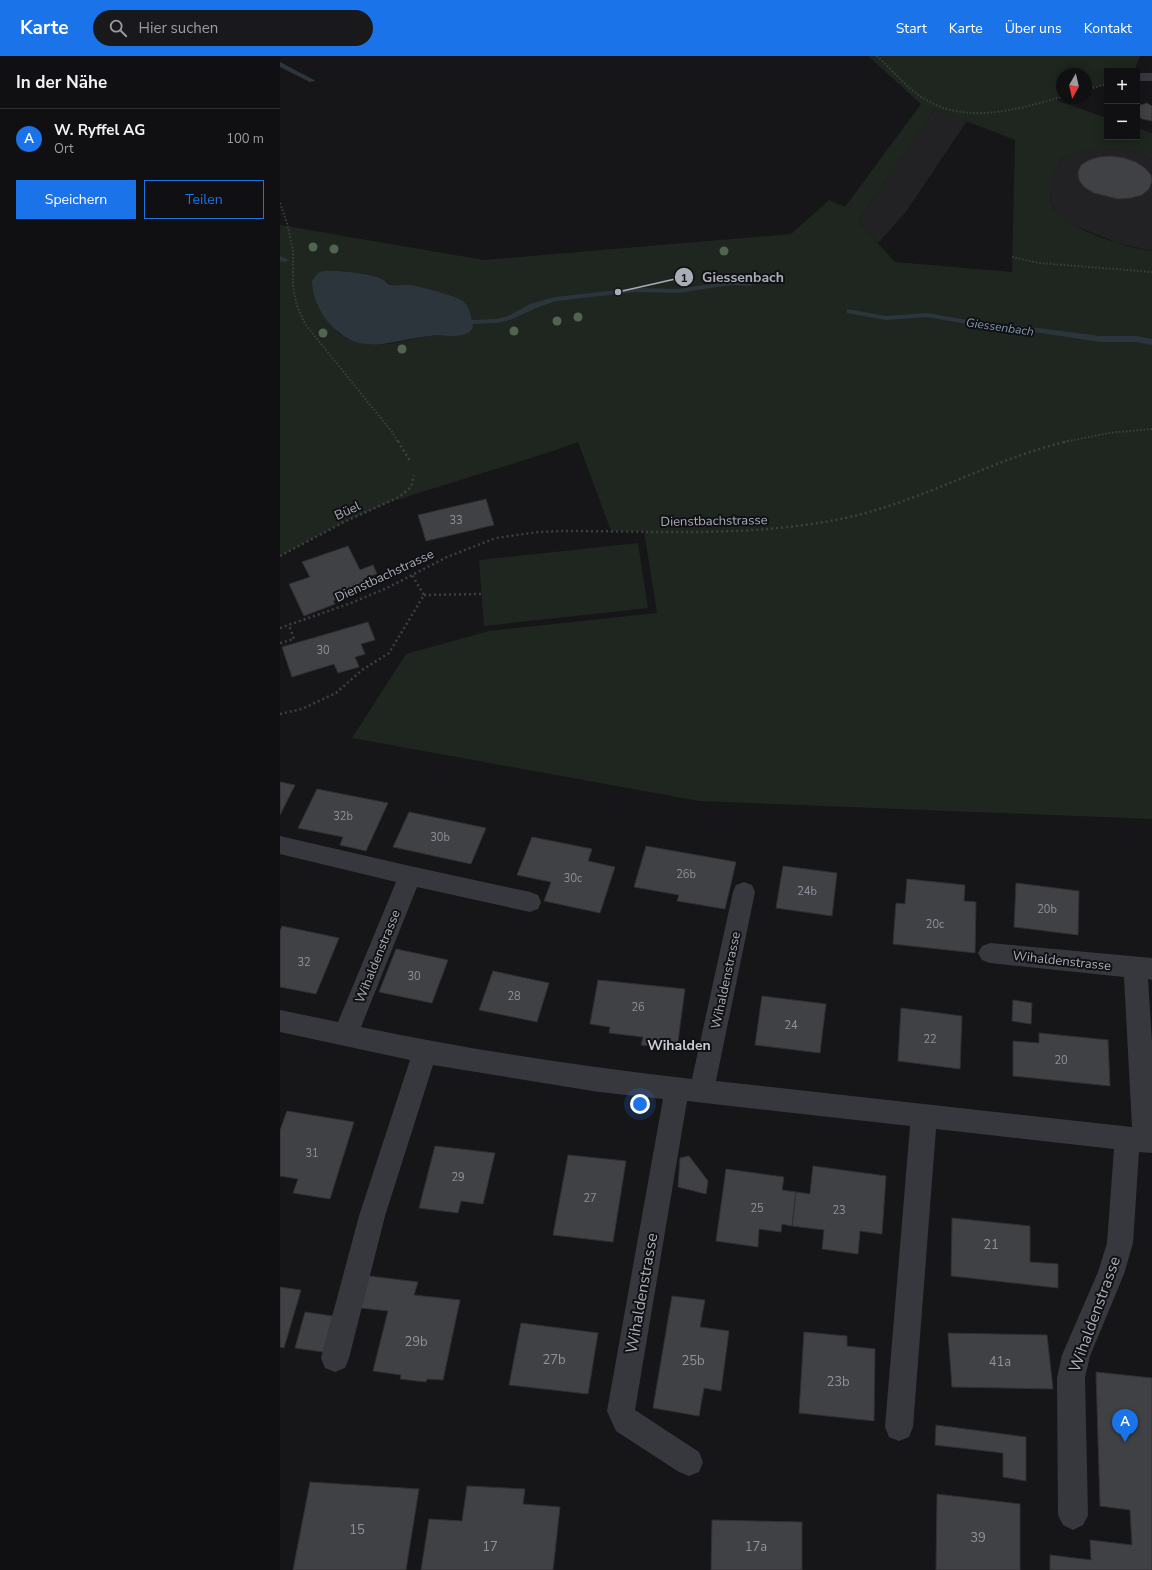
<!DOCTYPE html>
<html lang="de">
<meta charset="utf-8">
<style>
:root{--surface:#101012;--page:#19191b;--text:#f1f3f6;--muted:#9c9d9f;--line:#303032;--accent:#1a73e8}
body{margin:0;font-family:"Nunito Sans",sans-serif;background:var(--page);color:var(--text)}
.controls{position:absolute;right:12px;top:12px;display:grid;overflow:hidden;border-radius:0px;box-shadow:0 2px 10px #0003}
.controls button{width:36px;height:36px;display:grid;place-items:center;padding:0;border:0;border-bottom:1px solid var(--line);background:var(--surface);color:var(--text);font:20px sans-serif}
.compass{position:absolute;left:776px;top:12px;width:36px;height:36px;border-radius:50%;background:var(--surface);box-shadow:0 2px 10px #0003;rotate:188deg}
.you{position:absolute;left:360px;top:1048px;width:14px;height:14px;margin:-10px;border:3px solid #fff;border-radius:50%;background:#1a73e8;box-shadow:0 0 0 6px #1a73e833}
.badge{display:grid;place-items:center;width:26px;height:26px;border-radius:50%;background:var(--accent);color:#fff;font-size:13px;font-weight:700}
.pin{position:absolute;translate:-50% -33px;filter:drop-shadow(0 1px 2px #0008)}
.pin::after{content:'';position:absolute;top:21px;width:14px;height:12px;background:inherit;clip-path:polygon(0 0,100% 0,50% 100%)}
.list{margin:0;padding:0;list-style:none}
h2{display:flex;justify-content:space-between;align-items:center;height:52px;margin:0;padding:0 16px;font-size:17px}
h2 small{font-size:13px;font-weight:400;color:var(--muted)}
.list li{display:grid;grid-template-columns:26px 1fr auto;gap:12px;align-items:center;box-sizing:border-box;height:60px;padding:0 16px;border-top:1px solid var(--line)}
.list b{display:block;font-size:15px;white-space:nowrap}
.list p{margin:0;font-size:13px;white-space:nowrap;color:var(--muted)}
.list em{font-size:13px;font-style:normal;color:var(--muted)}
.actions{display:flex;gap:8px;padding:12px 16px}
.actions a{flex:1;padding:9px 0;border:1px solid var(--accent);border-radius:0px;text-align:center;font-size:14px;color:var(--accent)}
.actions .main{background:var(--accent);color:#fff}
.icon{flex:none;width:22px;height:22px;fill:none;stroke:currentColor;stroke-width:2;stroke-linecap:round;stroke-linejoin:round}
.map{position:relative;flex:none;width:872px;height:1514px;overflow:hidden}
header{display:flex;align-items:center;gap:24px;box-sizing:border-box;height:56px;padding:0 20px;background:var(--accent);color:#fff}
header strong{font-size:19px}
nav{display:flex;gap:22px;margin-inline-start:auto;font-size:14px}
.search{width:280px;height:36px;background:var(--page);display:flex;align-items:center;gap:10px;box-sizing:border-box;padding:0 14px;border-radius:22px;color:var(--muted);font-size:15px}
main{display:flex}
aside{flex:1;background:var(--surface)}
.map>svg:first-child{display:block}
.built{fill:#222225}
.green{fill:#1e261f;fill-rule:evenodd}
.water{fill:#2c353c}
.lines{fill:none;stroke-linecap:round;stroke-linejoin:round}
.stream{fill:#2c353c;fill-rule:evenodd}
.building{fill:#404145;stroke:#303034}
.path-far1{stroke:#3d3f44;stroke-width:2;stroke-dasharray:1.5 2;stroke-linecap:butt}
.path{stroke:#3d3f44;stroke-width:2.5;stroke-dasharray:2 3;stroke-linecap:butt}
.minor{fill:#37383d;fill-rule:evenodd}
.tree{fill:#506452}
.labels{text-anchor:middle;stroke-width:4;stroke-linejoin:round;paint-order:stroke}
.number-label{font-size:11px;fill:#8e929b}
.far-water-label{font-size:12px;font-style:italic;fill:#7f9bb3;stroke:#111113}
.street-label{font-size:13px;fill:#a8adb8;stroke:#111113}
.near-number-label{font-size:13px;fill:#8e929b}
.neighbourhood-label{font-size:14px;font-weight:bold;fill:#c9ccd4;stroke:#111113}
.near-street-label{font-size:16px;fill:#a8adb8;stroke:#111113}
.leader{fill:none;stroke:#a8adb8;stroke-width:1.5}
.callout-dot{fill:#a8adb8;stroke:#111113;stroke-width:1.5}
.mark-label{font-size:12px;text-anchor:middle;font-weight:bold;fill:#111}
.callout-label{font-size:14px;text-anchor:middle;font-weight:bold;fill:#a8adb8;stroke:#111113;stroke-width:4;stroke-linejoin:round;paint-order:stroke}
</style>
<header>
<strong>Karte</strong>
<div class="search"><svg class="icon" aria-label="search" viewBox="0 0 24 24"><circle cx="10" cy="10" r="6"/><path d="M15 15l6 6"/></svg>Hier suchen</div>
<nav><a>Start</a><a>Karte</a><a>Über uns</a><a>Kontakt</a></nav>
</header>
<main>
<aside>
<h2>In der Nähe<small></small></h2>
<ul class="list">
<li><span class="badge">A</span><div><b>W. Ryffel AG</b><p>Ort</p></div><em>100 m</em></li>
</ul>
<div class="actions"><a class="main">Speichern</a><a>Teilen</a></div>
</aside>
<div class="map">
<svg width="872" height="1514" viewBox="0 0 872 1514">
<rect width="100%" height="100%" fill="#161618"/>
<g class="built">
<polygon points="655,53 687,65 625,157 598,187 578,165"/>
<polygon points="822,92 845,94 861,98 872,103 872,195 838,187 793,169 778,159 771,147 770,134 778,109 784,101 801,95"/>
</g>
<g class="green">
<path d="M 588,0 L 860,0 L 854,15 L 827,15 L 827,28 L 806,34 L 806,18 L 782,18 L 782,41 L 776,43 L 781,46 L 827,62 L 827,81 L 857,81 L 857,72 L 872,77 L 872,103 C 848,91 818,89 793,98 C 790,99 786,100 784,101 C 778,106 776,116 774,123 C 771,131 769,139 771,147 C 779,172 848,192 872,195 L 872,763 L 419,745 L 72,682 L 126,598 L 209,575 L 377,557 L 364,475 L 331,475 L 298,386 L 267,397 L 110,446 L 64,466 L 0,500 L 0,169 L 204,204 L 511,178 L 549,144 L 565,151 L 641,48 ZM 655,53 L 735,84 L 732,216 L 615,206 L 578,165 ZM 60,215 L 106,225 L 113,230 L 123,229 L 164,238 L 188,253 L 192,266 L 172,280 L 149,280 L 108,288 L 68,283 L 58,277 L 47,264 L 38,251 L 32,230 Z"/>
<polygon points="358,487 368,552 204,570 199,504"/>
</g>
<path class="water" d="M 44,215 C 58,214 90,218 102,223 C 106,225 108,229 112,229 C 118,230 125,228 131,229 C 140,231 178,240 184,246 C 190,252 192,263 193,272 C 184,285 163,278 150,280 C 110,284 80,303 48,266 C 39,255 32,240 32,225 L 38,217 Z"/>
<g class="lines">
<g class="stream">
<polygon points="0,6 34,24 35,25 30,26 0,11"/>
<polygon points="0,200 9,204 5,206 0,205"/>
<polygon points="451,225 470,226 474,228 470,230 451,229 398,237 356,236 276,245 256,252 230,264 217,267 192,268 188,266 192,264 217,263 228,260 250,248 275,241 356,232 398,233"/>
<polygon points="567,253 606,260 647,257 704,267 734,269 820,280 856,280 872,283 872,289 856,286 820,286 734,273 704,271 647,261 606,264 567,257"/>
</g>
</g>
<g class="building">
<polygon points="867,47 872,50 872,65 862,63 857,58 857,50"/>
<polygon points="832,100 844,102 856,106 865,112 871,119 872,125 869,133 862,139 851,142 838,143 814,137 804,131 799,124 798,116 801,109 809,104 819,101"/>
<polygon points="206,443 214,469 146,485 138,459"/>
<polygon points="68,490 80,514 93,509 97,518 87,521 92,531 53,545 55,548 24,560 9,528 30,521 22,506"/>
<polygon points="88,566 95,584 81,588 85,598 75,601 79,611 58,617 54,608 12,621 2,591"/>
<polygon points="0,726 15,729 0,759"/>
<polygon points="37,733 108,747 86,795 60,789 63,781 18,772"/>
<polygon points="129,756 206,772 191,808 113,791"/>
<polygon points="252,781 312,793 308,805 335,811 320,857 264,845 271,826 237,819"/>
<polygon points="366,790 456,806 445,853 397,845 399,839 354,831"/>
<polygon points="503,810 557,817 552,860 496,852"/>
<polygon points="627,823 685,829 684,845 696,846 695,897 613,888 616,847 625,848"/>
<polygon points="736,827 799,835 798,879 734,871"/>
<polygon points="2,870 59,882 36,938 0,931 0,875"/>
<polygon points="116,893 168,904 152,947 99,936"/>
<polygon points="213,915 269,927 257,966 199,954"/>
<polygon points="318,924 405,933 397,993 361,989 363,981 329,977 330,971 310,968"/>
<polygon points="482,940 546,948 540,997 475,989"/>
<polygon points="733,944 752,947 751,968 732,965"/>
<polygon points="621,952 682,960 680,1013 618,1005"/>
<polygon points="759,977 828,984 830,1030 733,1020 733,985 759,987"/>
<polygon points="7,1055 74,1066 50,1143 13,1137 18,1123 0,1120 0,1074"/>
<polygon points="155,1090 215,1097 203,1148 181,1145 178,1157 139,1152"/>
<polygon points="288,1099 346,1105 333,1186 273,1179"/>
<polygon points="409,1100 428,1125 426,1138 398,1131 400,1102"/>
<polygon points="533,1110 606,1120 602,1178 580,1175 578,1198 542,1193 544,1174 512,1170 516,1136 530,1138"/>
<polygon points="446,1113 504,1121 502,1134 516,1136 512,1170 502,1168 501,1176 479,1173 478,1191 436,1185"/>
<polygon points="672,1162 750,1170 750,1206 778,1208 778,1232 671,1220"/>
<polygon points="89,1220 138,1226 134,1239 180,1244 163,1324 147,1323 146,1326 120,1323 121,1319 93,1315 108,1255 81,1252"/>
<polygon points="0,1231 21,1234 4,1292 0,1291"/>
<polygon points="392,1240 425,1244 420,1271 449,1275 441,1335 424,1332 419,1360 373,1352"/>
<polygon points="25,1256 53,1260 43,1296 15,1292"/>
<polygon points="241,1267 318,1277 308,1338 229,1329"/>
<polygon points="524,1276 567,1280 567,1290 595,1293 594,1365 519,1357"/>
<polygon points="668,1277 767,1279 773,1333 672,1331"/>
<polygon points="816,1316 872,1322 872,1514 770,1514 770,1499 811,1504 810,1484 852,1489 850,1454 820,1450"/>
<polygon points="656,1369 746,1381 746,1425 723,1421 723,1397 655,1389"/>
<polygon points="30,1426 139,1433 126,1514 13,1514"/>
<polygon points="187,1430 245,1433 243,1448 280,1451 273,1514 141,1514 149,1463 182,1465"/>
<polygon points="657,1438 740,1448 740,1514 656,1514"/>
<polygon points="432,1464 522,1466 522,1514 431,1514"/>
</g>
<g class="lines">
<g class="path-far1">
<path d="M 597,0 C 611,13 624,29 640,40 C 683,70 735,54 782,41"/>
<polyline points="806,34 827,28"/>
<polyline points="0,147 7,167 13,195 13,231 17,250 25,268 112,376 118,386"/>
<polyline points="732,201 759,207 872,216"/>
<polyline points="784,386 829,377 872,373"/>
</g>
<g class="path">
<polyline points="118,385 130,405"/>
<polyline points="0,500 64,466 119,441 131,431 134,419"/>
<polyline points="144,539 201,538"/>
<path d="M 0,572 L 71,547 L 107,532 L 167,501 L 216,482 L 258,476 L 284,475 C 379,475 480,482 574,460 C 648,442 714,403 788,385"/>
<polyline points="0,587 14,583 9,569"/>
<polyline points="0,658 22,653 56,637 82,614 109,597 144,539 132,519"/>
</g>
<g class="minor">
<rect x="857" y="17" width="15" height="8"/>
<path d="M 0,780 L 130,810 L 250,836 L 258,839 L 261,846 L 258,853 L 250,856 L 137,831 L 81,971 C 190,994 300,1010 412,1023 L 453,836 L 456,829 L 464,826 L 472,829 L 475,836 L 436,1025 L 852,1071 L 844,921 L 710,907 L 702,904 L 698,897 L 702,890 L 710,887 L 872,902 L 872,924 L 868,923 L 872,987 L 872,1097 L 859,1096 L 853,1187 L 844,1218 L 810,1300 L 805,1322 L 808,1459 L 803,1469 L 793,1474 L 783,1469 L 778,1459 L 777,1322 L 782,1299 L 818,1216 L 827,1187 L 834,1093 L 656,1073 L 633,1371 L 629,1381 L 619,1385 L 609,1381 L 605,1371 L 630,1070 L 407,1045 L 355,1354 L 419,1396 L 423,1406 L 419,1416 L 409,1420 L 399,1416 L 336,1375 L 327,1355 L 383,1043 L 319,1036 L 153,1009 L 105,1160 L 69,1302 L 65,1312 L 55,1316 L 45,1312 L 41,1302 L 79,1160 L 130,1004 L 0,976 L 0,954 L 58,966 L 116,826 L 0,798 Z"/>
</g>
</g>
<g class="tree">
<circle cx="33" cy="191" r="4.5"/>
<circle cx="54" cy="193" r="4.5"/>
<circle cx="444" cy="195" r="4.5"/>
<circle cx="298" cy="261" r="4.5"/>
<circle cx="277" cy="265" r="4.5"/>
<circle cx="234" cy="275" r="4.5"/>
<circle cx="43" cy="277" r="4.5"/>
<circle cx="122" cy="293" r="4.5"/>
</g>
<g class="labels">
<g class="number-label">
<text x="176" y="468">33</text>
<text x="43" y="598">30</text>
<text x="63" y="764">32b</text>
<text x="160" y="785">30b</text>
<text x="406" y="822">26b</text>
<text x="293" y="826">30c</text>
<text x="527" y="839">24b</text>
<text x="767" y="857">20b</text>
<text x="655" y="872">20c</text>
<text x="24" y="910">32</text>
<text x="134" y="924">30</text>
<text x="234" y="944">28</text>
<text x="358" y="955">26</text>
<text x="511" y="973">24</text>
<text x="650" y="987">22</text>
<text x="781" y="1008">20</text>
<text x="32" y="1101">31</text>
<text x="178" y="1125">29</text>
<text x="310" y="1146">27</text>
<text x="477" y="1156">25</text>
<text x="559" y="1158">23</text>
</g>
<g class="far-water-label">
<text transform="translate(720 271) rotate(8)" y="4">Giessenbach</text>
</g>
<g class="street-label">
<text transform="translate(67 454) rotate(-25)" y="5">Büel</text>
<text transform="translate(434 464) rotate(-1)" y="5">Dienstbachstrasse</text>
<text transform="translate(104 519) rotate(-25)" y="5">Dienstbachstrasse</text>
<text transform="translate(97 900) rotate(-68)" y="5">Wihaldenstrasse</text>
<text transform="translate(782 904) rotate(6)" y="5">Wihaldenstrasse</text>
<text transform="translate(445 924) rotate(-78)" y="5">Wihaldenstrasse</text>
</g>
<g class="near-number-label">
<text x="711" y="1193">21</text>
<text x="136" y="1290">29b</text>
<text x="274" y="1308">27b</text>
<text x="413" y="1309">25b</text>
<text x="720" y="1310">41a</text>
<text x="558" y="1330">23b</text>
<text x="77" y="1478">15</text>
<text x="698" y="1486">39</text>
<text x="210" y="1495">17</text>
<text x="476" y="1495">17a</text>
</g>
<g class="neighbourhood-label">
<text x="399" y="994">Wihalden</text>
</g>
<g class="near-street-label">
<text transform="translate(361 1237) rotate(-80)" y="6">Wihaldenstrasse</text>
<text transform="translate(814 1258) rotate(-70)" y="6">Wihaldenstrasse</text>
</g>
</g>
<path class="leader" d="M338 236L404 221"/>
<g class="callout-dot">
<circle cx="338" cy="236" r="4"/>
<circle cx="404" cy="221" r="10"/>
</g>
<g class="mark-label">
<text x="404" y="226">1</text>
</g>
<g class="callout-label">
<text x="463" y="226">Giessenbach</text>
</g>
</svg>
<div class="controls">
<button>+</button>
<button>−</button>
</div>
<svg class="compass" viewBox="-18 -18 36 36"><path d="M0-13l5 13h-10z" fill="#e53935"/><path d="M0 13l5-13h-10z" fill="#9c9d9f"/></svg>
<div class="you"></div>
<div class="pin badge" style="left:845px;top:1386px">A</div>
</div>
</main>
